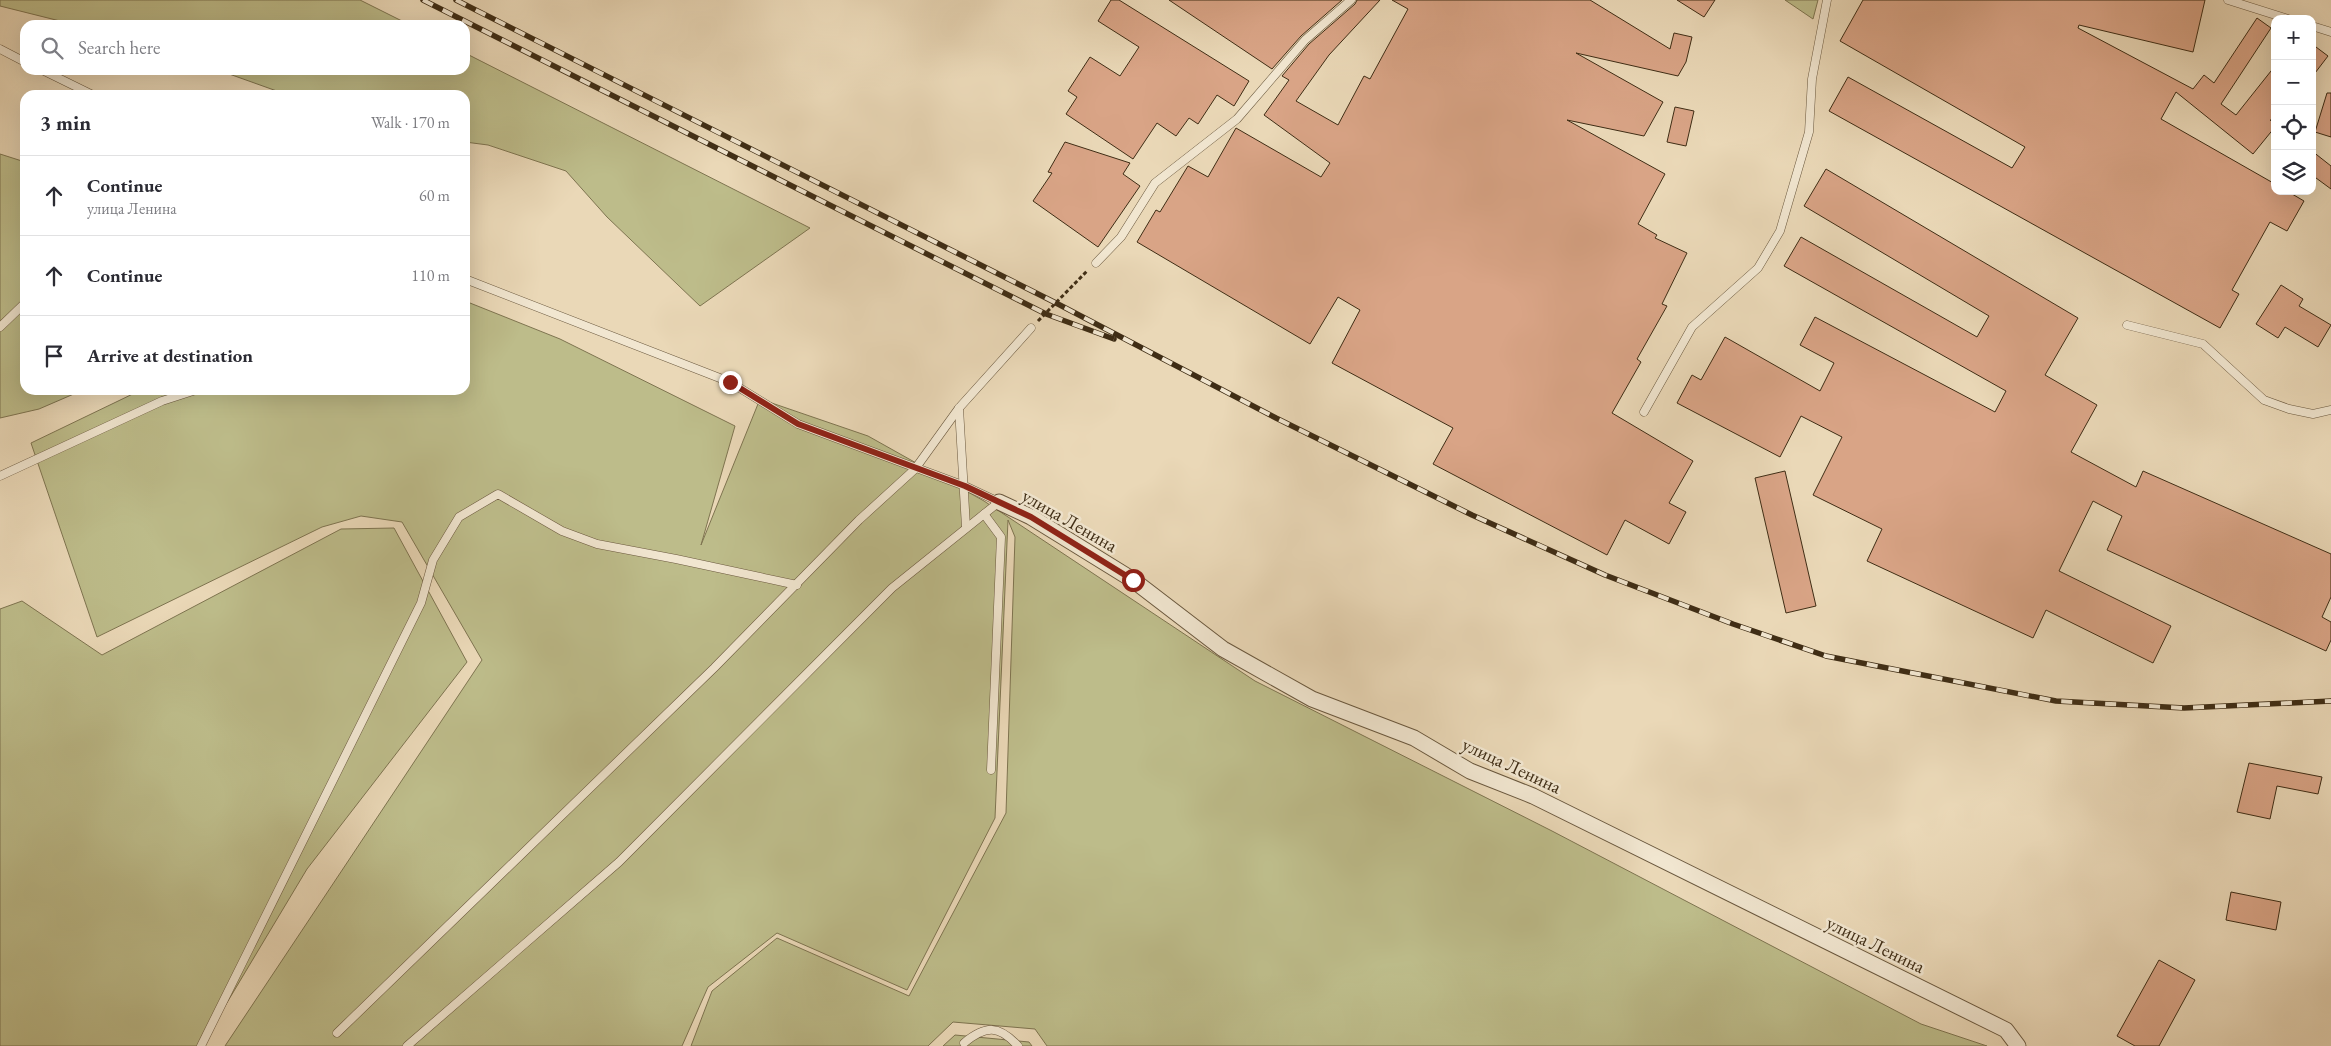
<!DOCTYPE html>
<meta charset="utf-8">
<style>
:root{--surface:#fff;--page:#f2f2f3;--text:#2b2b33;--muted:#7c7c81;--line:#e1e1e2}
body{margin:0;font-family:"EB Garamond",serif;background:var(--page);color:var(--text)}
.controls{position:absolute;right:15px;top:15px;display:grid;overflow:hidden;border-radius:10px;box-shadow:0 5px 20px #0002}
.controls button{width:45px;height:45px;display:grid;place-items:center;padding:0;border:0;border-bottom:1px solid var(--line);background:var(--surface);color:var(--text);font:25px sans-serif}
.stop{position:absolute;width:15px;height:15px;margin:-11px;border:4px solid #8f2418;border-radius:50%;background:#fff}
.stop.end{background:#8f2418;border-color:#fff;box-shadow:0 1px 5px #0008}
.list{margin:0;padding:0;list-style:none}
h2{display:flex;justify-content:space-between;align-items:center;height:65px;margin:0;padding:0 20px;font-size:21px}
h2 small{font-size:16px;font-weight:400;color:var(--muted)}
.list li{display:grid;grid-template-columns:32px 1fr auto;gap:15px;align-items:center;box-sizing:border-box;height:80px;padding:0 20px;border-top:1px solid var(--line)}
.list b{display:block;font-size:19px;white-space:nowrap}
.list p{margin:0;font-size:16px;white-space:nowrap;color:var(--muted)}
.list em{font-size:16px;font-style:normal;color:var(--muted)}
.icon{flex:none;width:28px;height:28px;fill:none;stroke:currentColor;stroke-width:2;stroke-linecap:round;stroke-linejoin:round}
.map{position:relative;flex:none;width:2331px;height:1046px;overflow:hidden}
.search{position:absolute;background:var(--surface);box-shadow:0 5px 20px #0002;left:20px;top:20px;width:450px;height:55px;display:flex;align-items:center;gap:12px;box-sizing:border-box;padding:0 18px;border-radius:15px;color:var(--muted);font-size:19px}
.panel{position:absolute;background:var(--surface);box-shadow:0 5px 20px #0002;left:20px;top:90px;width:450px;height:305px;border-radius:15px}
.map>svg:first-child{display:block}
.green{fill:#bdbc8a;stroke:#7e7450}
.building{fill:#d9a486;stroke:#3f2d15}
.lines{fill:none;stroke-linecap:round;stroke-linejoin:round}
.service-casing{stroke:#6a583e;stroke-width:9}
.minor-casing{stroke:#6a583e;stroke-width:17}
.path{stroke:#3f2d15;stroke-width:3;stroke-dasharray:4 2.5;stroke-linecap:butt}
.service{stroke:#f1e6d0;stroke-width:8}
.minor{stroke:#f1e6d0;stroke-width:15}
.rail-casing{stroke:#3f2d15;stroke-width:5.5}
.rail{stroke:#f1e6d0;stroke-width:4;stroke-dasharray:11;stroke-linecap:butt}
.route{stroke:#8f2418;stroke-width:6}
.labels{text-anchor:middle;stroke-width:5;stroke-linejoin:round;paint-order:stroke}
.street-label{font-size:19px;fill:#3f2d15;stroke:#f1e6d0}
</style>
<div class="map">
<svg width="2331" height="1046" viewBox="0 0 2331 1046">
<rect width="100%" height="100%" fill="#ead8b7"/>
<filter id="stains"><feTurbulence type="fractalNoise" baseFrequency=".004" numOctaves="4"/><feColorMatrix values="0 0 0 0 .2 0 0 0 0 .09 0 0 0 0 .02 0 0 0 .5 -.17"/></filter>
<radialGradient id="worn" r=".72"><stop offset=".6" stop-color="#630" stop-opacity="0"/><stop offset="1" stop-color="#630" stop-opacity=".3"/></radialGradient>
<g class="green">
<polygon points="0,0 360,0 410,25 76,25 0,6"/>
<polygon points="1785,0 1818,0 1813,19"/>
<polygon points="465,53 810,228 700,306 607,217 566,171 488,145 465,142 465,95 288,95 218,70 465,70"/>
<polygon points="0,154 25,162 25,390 83,390 39,409 0,418"/>
<polygon points="465,301 560,339 735,426 701,545 760,399 868,436 984,501 1255,681 1552,831 1921,1024 1987,1046 1047,1046 1035,1029 953,1022 928,1046 691,1046 712,991 777,938 909,996 1006,813 1015,537 1008,520 995,818 907,990 777,933 708,987 682,1046 225,1046 482,660 402,522 361,516 322,527 97,637 31,443 141,390 465,390"/>
<polygon points="394,528 467,662 307,869 201,1046 0,1046 0,609 22,601 102,655 341,529"/>
<polygon points="955,1035 1029,1042 1032,1046 943,1046"/>
</g>
<g class="building">
<polygon points="1111,0 1119,0 1249,81 1234,106 1217,95 1198,124 1189,118 1176,136 1157,123 1133,159 1066,114 1077,97 1068,91 1090,57 1120,76 1139,47 1098,21"/>
<polygon points="1169,0 1342,0 1301,36 1272,69"/>
<polygon points="1357,0 1380,0 1329,55 1296,101 1338,125 1364,76 1370,79 1408,9 1392,0 1590,0 1670,49 1674,33 1692,37 1686,62 1678,76 1576,53 1663,102 1644,136 1567,120 1665,174 1638,224 1657,235 1655,238 1687,253 1662,304 1667,306 1637,359 1641,362 1612,413 1693,461 1669,503 1686,512 1669,544 1625,520 1607,555 1433,464 1453,428 1332,363 1360,310 1338,297 1310,344 1137,242 1156,210 1160,212 1188,166 1208,177 1236,128 1321,177 1330,163 1264,115 1289,80 1282,76 1309,44 1355,4"/>
<polygon points="1677,0 1715,0 1704,17"/>
<polygon points="1863,0 2205,0 2193,52 2079,25 2078,28 2193,89 2204,75 2214,83 2257,18 2271,28 2221,104 2236,115 2275,66 2275,121 2270,120 2275,123 2275,127 2253,154 2176,92 2161,119 2275,184 2275,191 2287,191 2304,201 2287,231 2270,222 2232,290 2239,294 2220,328 1829,111 1848,77 2012,168 2025,147 1840,41"/>
<polygon points="2312,44 2328,56 2312,77"/>
<polygon points="2327,93 2331,93 2331,137 2315,132"/>
<polygon points="1675,107 1694,111 1686,146 1667,142"/>
<polygon points="1065,142 1130,163 1123,174 1140,186 1098,247 1033,201 1052,173 1048,172"/>
<polygon points="2312,151 2331,166 2331,189 2312,175"/>
<polygon points="1826,169 2078,318 2045,375 2097,405 2071,452 2136,487 2143,471 2331,554 2331,597 2322,617 2331,622 2331,640 2326,651 2107,550 2122,516 2093,501 2059,571 2171,626 2153,663 2046,610 2033,638 1867,561 1882,529 1813,495 1842,437 1801,416 1780,457 1677,403 1692,375 1701,380 1725,337 1820,391 1834,363 1800,345 1815,317 1995,412 2006,391 1784,266 1801,237 1977,337 1989,316 1804,206"/>
<polygon points="2281,285 2303,299 2299,306 2331,325 2318,347 2285,327 2278,338 2256,324"/>
<polygon points="1785,471 1816,606 1786,613 1755,478"/>
<polygon points="2249,763 2322,777 2318,794 2277,786 2270,819 2237,812"/>
<polygon points="2231,892 2281,902 2276,930 2226,920"/>
<polygon points="2159,960 2195,980 2159,1046 2135,1046 2117,1036"/>
</g>
<g class="lines">
<g class="service-casing">
<g id="service">
<polyline points="2228,0 2288,19"/>
<polyline points="2312,26 2331,32"/>
<polyline points="0,49 25,62"/>
<polyline points="42,70 93,95"/>
<polyline points="1096,263 1121,237 1155,183 1237,119 1305,40 1351,0"/>
<polyline points="2127,325 2203,344 2264,400 2289,409 2313,414 2331,410"/>
<polyline points="0,327 25,303"/>
<polyline points="959,408 966,527"/>
<polyline points="1644,412 1692,327 1758,268 1780,231 1809,132 1812,79 1827,0"/>
<polyline points="0,476 162,401 196,390"/>
<polyline points="984,514 1001,537 991,770"/>
<polyline points="337,1033 714,668 859,520 915,469 959,408 1031,328"/>
<path d="M 964,1043 C 986,1025 999,1025 1018,1046"/>
<polyline points="201,1046 421,603 433,560 459,517 498,494 562,531 597,544 676,559 797,585"/>
<polyline points="407,1046 619,862 892,588 999,502 965,486 798,424 730,382 465,279"/>
</g>
</g>
<g class="minor-casing">
<polyline id="minor" points="999,502 1031,517 1133,580 1223,649 1312,699 1414,738 1470,771 1533,796 2006,1030 2018,1046"/>
</g>
<polyline class="path" points="1038,321 1088,270"/>
<use href="#service" class="service"/>
<use href="#minor" class="minor"/>
<g class="rail-casing">
<g id="rail">
<polyline points="423,0 1046,314 1114,339"/>
<polyline points="456,0 1056,303 1276,418 1472,515 1605,575 1733,624 1826,656 2056,701 2184,708 2331,701"/>
</g>
</g>
<use href="#rail" class="rail"/>
</g>
<g class="lines">
<polyline class="route" points="730,382 798,424 965,486 1031,517 1133,580"/>
</g>
<g class="labels">
<g class="street-label">
<text transform="translate(1070 520) rotate(30)" y="7">улица Ленина</text>
<text transform="translate(1512 765) rotate(25)" y="7">улица Ленина</text>
<text transform="translate(1876 944) rotate(26)" y="7">улица Ленина</text>
</g>
</g>
<rect width="100%" height="100%" filter="url(#stains)"/>
<rect width="100%" height="100%" fill="url(#worn)"/>
</svg>
<div class="controls">
<button>+</button>
<button>−</button>
<button><svg class="icon" aria-label="locate" viewBox="0 0 24 24"><circle cx="12" cy="12" r="6"/><path d="M12 2v4M12 18v4M2 12h4M18 12h4"/></svg></button>
<button><svg class="icon" aria-label="layers" viewBox="0 0 24 24"><path d="M12 4l9 5-9 5-9-5zM3 14l9 5 9-5"/></svg></button>
</div>
<div class="stop" style="left:1133px;top:580px"></div>
<div class="stop end" style="left:730px;top:382px"></div>
<div class="search"><svg class="icon" aria-label="search" viewBox="0 0 24 24"><circle cx="10" cy="10" r="6"/><path d="M15 15l6 6"/></svg>Search here</div>
<section class="panel">
<h2>3 min<small>Walk · 170 m</small></h2>
<ul class="list">
<li><svg class="icon" aria-label="ahead" viewBox="0 0 24 24"><path d="M12 20V5M6 11l6-6 6 6"/></svg><div><b>Continue</b><p>улица Ленина</p></div><em>60 m</em></li>
<li><svg class="icon" aria-label="ahead" viewBox="0 0 24 24"><path d="M12 20V5M6 11l6-6 6 6"/></svg><div><b>Continue</b></div><em>110 m</em></li>
<li><svg class="icon" aria-label="arrive" viewBox="0 0 24 24"><path d="M6 21V4h12l-3 4 3 4H6"/></svg><div><b>Arrive at destination</b></div></li>
</ul>
</section>
</div>
